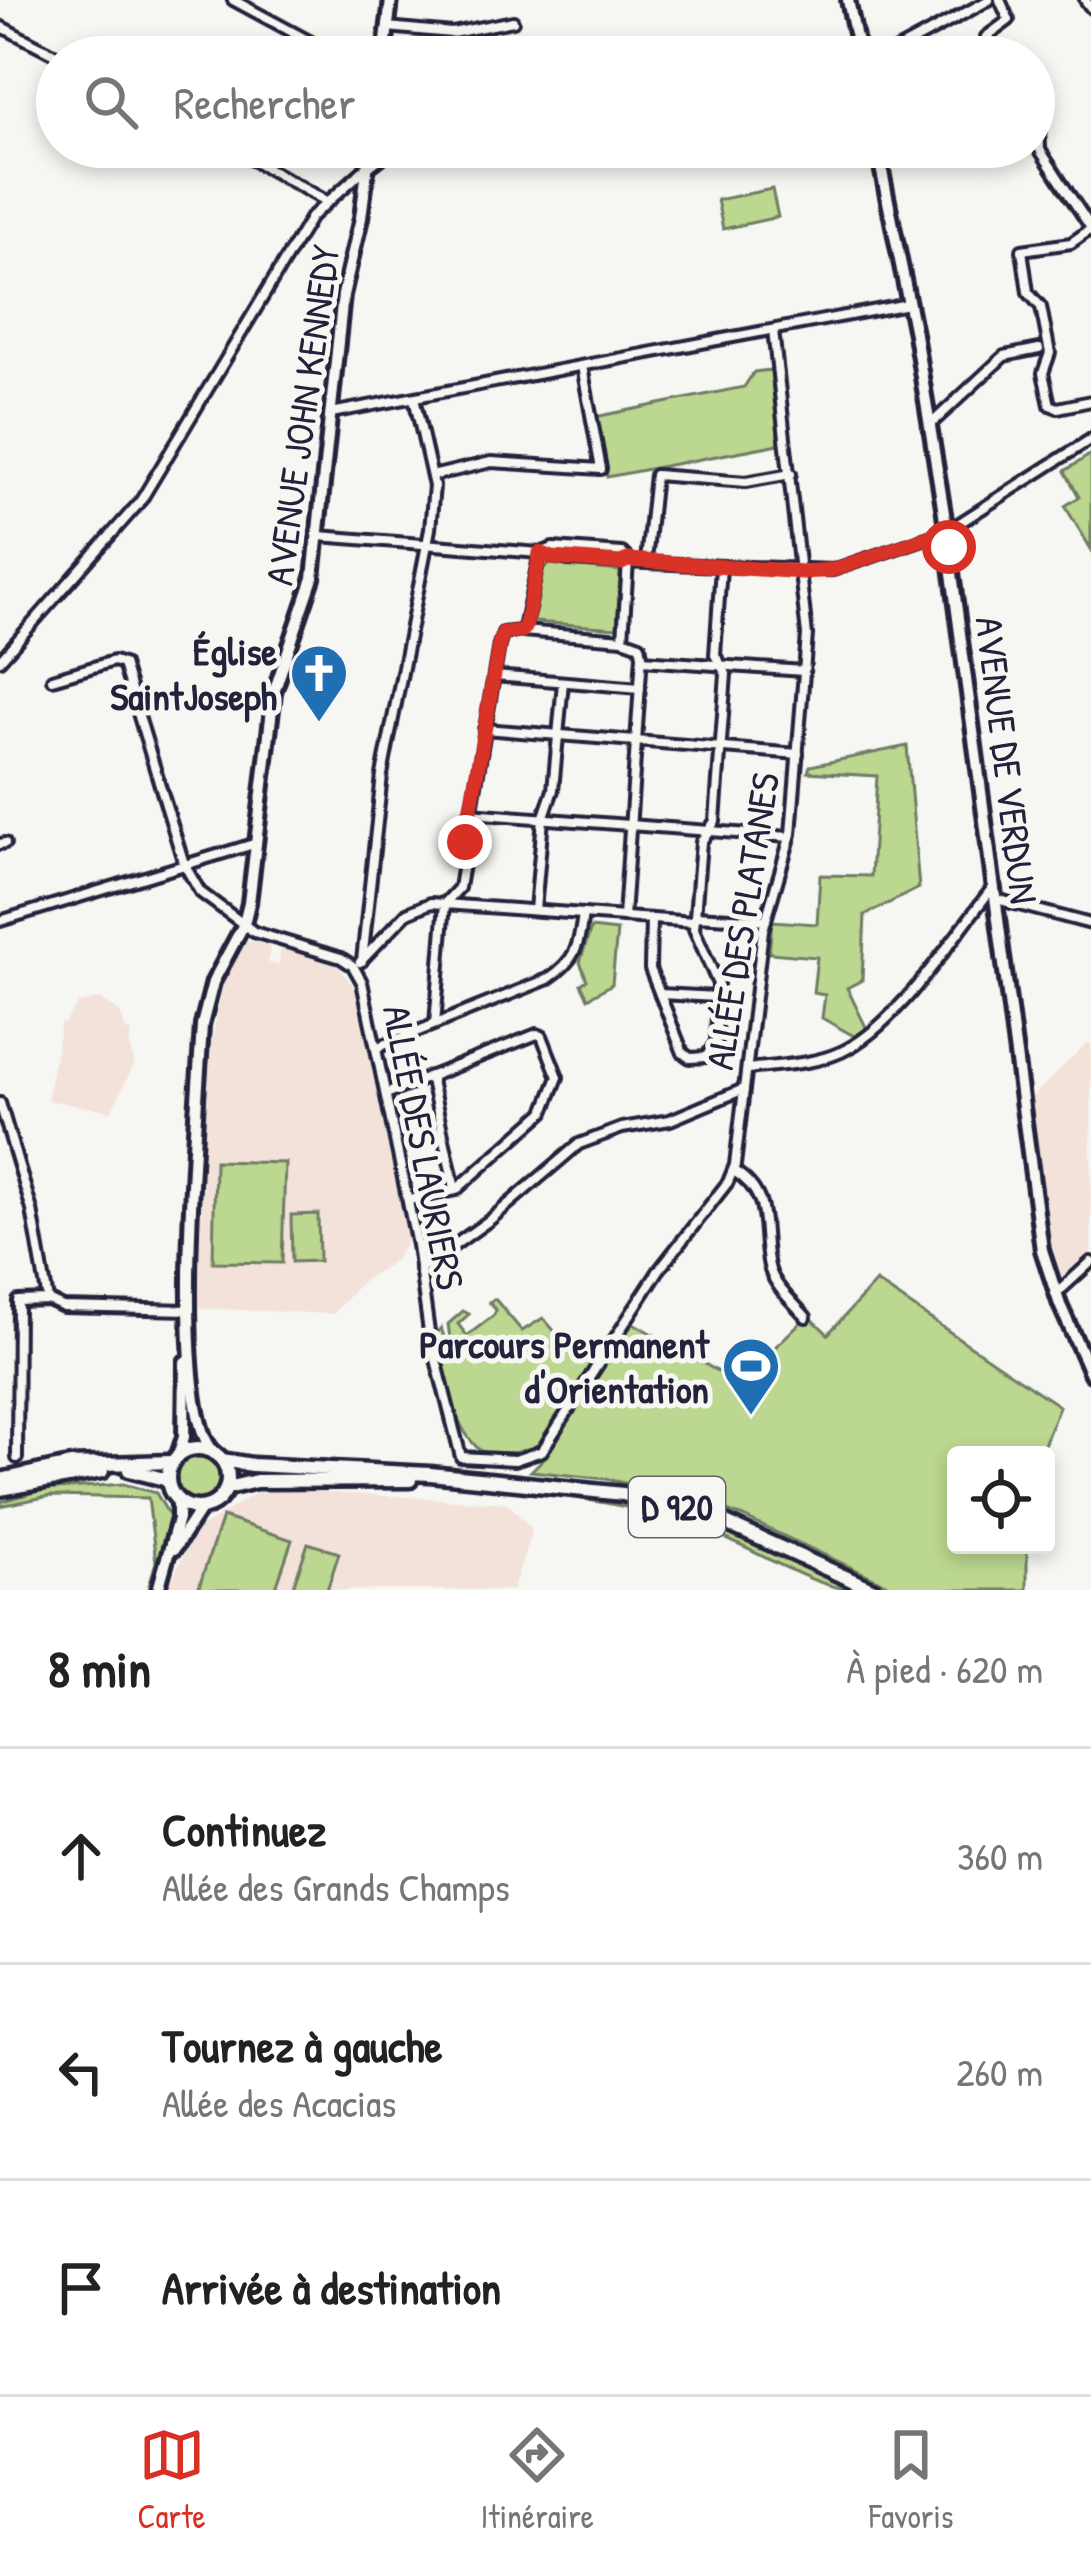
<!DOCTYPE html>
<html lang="fr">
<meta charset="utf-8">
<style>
:root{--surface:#fff;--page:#f6f6f6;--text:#222;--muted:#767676;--line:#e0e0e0;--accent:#d93025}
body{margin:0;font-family:"Patrick Hand",sans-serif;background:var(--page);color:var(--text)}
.controls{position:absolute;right:36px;bottom:36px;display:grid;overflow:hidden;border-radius:12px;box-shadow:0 6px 18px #0003}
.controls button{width:108px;height:108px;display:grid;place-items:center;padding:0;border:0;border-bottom:3px solid var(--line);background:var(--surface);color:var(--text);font:60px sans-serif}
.stop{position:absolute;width:36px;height:36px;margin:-27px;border:9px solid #d93025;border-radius:50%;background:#fff}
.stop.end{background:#d93025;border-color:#fff;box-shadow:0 3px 12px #0008}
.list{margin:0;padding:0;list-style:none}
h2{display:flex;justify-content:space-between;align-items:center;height:156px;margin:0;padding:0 48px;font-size:51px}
h2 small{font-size:39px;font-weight:400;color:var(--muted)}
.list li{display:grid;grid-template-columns:78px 1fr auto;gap:36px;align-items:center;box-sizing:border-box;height:216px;padding:0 48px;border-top:3px solid var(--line)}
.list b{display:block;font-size:45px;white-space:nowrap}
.list p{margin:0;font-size:39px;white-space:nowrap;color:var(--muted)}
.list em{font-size:39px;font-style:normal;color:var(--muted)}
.icon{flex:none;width:66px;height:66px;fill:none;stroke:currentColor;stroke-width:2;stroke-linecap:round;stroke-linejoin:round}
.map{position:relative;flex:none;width:1091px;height:1590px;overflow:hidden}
.search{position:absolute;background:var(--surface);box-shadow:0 6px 18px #0003;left:36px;right:36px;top:36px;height:132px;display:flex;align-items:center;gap:30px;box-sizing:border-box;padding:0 42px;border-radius:66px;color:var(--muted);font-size:45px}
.sheet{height:804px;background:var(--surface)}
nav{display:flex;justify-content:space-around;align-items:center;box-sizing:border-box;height:168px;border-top:3px solid var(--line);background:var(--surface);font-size:33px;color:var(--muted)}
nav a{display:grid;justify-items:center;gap:6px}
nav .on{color:var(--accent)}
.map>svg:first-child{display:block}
.built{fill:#f3e2da}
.green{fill:#bcd78f;stroke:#6f7c65;stroke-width:3}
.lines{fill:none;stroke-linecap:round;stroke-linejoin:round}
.street-casing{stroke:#22223b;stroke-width:16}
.secondary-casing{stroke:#22223b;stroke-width:20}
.primary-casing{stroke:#22223b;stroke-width:21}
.street{stroke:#f6f6f2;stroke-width:8}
.secondary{stroke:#f6f6f2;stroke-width:10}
.primary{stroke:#f6f6f2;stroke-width:12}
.route{stroke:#d93025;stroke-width:15}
.labels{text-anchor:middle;stroke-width:10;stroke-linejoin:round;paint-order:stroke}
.shield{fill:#f6f6f2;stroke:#626272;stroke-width:3}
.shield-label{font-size:36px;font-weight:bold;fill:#22223b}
.street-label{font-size:39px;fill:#22223b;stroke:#f6f6f2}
.poi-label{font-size:39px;font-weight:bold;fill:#22223b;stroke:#f6f6f2;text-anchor:end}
</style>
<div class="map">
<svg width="1091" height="1590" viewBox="0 0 1091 1590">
<rect width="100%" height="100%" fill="#f6f6f2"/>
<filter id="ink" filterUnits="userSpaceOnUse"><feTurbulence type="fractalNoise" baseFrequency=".00833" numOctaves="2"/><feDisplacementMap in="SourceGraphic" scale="24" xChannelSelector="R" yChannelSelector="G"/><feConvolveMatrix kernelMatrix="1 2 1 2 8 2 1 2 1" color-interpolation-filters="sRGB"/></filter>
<g filter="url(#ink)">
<g class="built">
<polygon points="249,941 270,945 268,963 279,964 281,949 323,959 339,967 355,988 408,1240 395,1260 360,1283 333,1314 198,1308 204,1143 212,1040 223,983 243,944"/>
<polygon points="99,999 120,1012 126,1031 131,1032 129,1047 135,1063 111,1111 47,1100 61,1023 64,1024 78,1003"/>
<polygon points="1091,1043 1091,1256 1064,1283 1047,1229 1030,1099 1086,1044"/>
<polygon points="284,1490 507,1503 532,1529 513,1590 167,1590 194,1532 256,1493"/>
</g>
<g class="green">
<polygon points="772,189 778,217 723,229 717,200"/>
<polygon points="771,370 779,444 607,477 595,417 744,387 754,372"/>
<polygon points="1091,454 1091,549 1065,506 1079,497 1065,471"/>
<polygon points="550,564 620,571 617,628 534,622 543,568"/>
<polygon points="907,746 919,888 865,915 862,980 847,988 867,1029 854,1036 822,1018 825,995 813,993 817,957 769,953 772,921 817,924 820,875 871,876 877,776 808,772 810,766"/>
<polygon points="591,928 617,931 612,984 588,998 581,984 587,980 580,962"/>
<polygon points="215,1161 285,1163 282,1263 213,1262"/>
<polygon points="318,1214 319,1261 292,1262 291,1215"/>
<polygon points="876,1282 1059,1406 1040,1455 956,1455 956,1545 1027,1545 1027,1590 900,1590 743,1517 689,1497 606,1479 531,1471 547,1455 633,1323 738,1383 808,1315 828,1334"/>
<path d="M 495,1299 L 522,1331 L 543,1318 L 572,1351 L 576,1352 L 589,1342 L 589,1352 L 595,1349 L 599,1353 L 538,1444 L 526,1453 L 482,1452 C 448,1423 446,1373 437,1332 L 441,1328 L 445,1339 L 450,1339 L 448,1324 L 463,1311 L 469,1314 L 458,1324 L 467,1336 L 494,1315 L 496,1310 L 489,1302 Z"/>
<circle cx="198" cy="1477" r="23"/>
<polygon points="123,1484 156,1493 170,1517 155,1578 150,1582 156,1562 148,1498 50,1496 0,1506 0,1502 42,1490"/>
<path d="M 513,1489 C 553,1493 593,1495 632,1502 C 711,1517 785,1556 857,1590 C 815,1590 746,1544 703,1529 C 641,1506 578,1498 513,1489 Z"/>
<polygon points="222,1517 292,1540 275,1590 198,1590"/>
<polygon points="308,1543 339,1553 327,1590 292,1590"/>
</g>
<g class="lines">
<g class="street-casing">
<g id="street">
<polyline points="233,0 339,57"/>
<polyline points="1085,0 1091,8"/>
<polyline points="0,26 60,57"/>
<polyline points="387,27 452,33 513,21"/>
<polyline points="884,57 989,0"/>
<polyline points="999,57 986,37 1009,20 1000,0"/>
<polyline points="1034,111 1039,118 1040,150 1091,228"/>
<polyline points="229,147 326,201"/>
<polyline points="1091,229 1071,243 1022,250 1028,292 1041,307 1050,353 1043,373 1050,405 1058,408 1091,401"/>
<polyline points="331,413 908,304"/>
<polyline points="930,425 1004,356 1039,349"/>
<polyline points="432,476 491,462 601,469 582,366"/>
<polyline points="319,536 540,553 568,560 833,570 947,531 1091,439"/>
<polyline points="541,553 553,548 622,553 628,559"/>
<polyline points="646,561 655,475 746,482 791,474"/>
<polyline points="522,631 623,639"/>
<polyline points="0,660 140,502 311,217 367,167"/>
<polyline points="642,660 804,671"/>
<polyline points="494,676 640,688"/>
<polyline points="52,679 114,661 123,664 184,864 200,892 254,932 341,958 353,966 362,982 417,1245 429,1332 461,1457 515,1460 542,1451 659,1270 728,1182 735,1165 763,930 791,834 807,635 773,330"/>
<polyline points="484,729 798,754"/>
<polyline points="469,813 790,837"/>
<polyline points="0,844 5,843"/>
<polyline points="996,899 1091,924"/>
<polyline points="535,910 543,819 553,790 563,682"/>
<polyline points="695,916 766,920"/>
<polyline points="624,917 642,655 640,645 623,639 628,561"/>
<polyline points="651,919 650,969 683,1053 690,1058 706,1057 716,1042 718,984 694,929 701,842 715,821 726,674 715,655 721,567"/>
<polyline points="0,921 257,843"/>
<polyline points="362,961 382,775 430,529 434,486 414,398"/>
<polyline points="360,962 407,913 431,903 694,922"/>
<polyline points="660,994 717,997"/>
<polyline points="435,1024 445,903 459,888 499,645 503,633 522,631 525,624 540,553"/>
<path d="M 376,1048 L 548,979 C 576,960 579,946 583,914"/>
<path d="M 748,1069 C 779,1065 812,1065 841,1052 C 898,1026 953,936 994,886"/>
<polyline points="430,1076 455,1189"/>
<polyline points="386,1094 537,1034 542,1036 558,1077 544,1112 456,1190 409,1200"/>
<polyline points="0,1103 32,1210 48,1300"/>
<path d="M 734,1171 C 776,1197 759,1234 770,1270 C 776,1288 793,1302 806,1317"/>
<polyline points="420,1270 491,1219 579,1144 622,1128 670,1120 744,1089"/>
<polyline points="1056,1294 1091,1262"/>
<polyline points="17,1458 18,1301 48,1300 63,1307 189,1310"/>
</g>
</g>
<g class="secondary-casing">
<g id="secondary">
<polyline points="848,0 860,57"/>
<polyline points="384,57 391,0"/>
<polyline points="877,147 915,334 944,513 1042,1250 1060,1305 1091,1374"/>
<polyline points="367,167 384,154 409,147"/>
<path d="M 213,1451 C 169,1404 198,1100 202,1025 L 213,982 L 244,924 L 249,903 L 274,692 L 313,578 L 343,295 L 361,218 L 370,147"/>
<polyline points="178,1455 184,1437 185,1362"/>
<polyline points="174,1549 201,1508"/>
<polyline points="158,1590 178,1519 178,1500"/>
</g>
</g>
<g class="primary-casing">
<g id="primary">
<circle cx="198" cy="1478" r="30"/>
<polyline points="222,1460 252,1465 430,1474 623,1494 719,1520 874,1590"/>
<polyline points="129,1470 168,1480"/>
<polyline points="0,1480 70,1465 172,1462"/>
<polyline points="227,1488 256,1481 410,1480"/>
<polyline points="0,1489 102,1471"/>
</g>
</g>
<use href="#street" class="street"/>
<use href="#secondary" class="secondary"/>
<use href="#primary" class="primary"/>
</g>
</g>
<g class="lines" filter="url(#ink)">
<polyline class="route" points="465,842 499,645 503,633 522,631 526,624 540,553 552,558 621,563 628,560 803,572 833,570 946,531 949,547"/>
</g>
<defs>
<g id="church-pin" transform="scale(3)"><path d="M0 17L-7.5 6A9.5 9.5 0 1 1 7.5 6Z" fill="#1f6fb2" stroke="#f6f6f2"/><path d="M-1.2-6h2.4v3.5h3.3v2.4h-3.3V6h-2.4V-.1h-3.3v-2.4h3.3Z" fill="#fff"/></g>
<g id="stadium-pin" transform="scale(3)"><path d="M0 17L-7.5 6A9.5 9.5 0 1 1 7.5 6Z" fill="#1f6fb2" stroke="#f6f6f2"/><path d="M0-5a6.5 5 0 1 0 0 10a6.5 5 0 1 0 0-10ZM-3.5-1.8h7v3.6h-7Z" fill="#fff"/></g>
</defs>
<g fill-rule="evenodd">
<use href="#church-pin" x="319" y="673"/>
<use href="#stadium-pin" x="751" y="1366"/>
</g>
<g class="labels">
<rect class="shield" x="629" y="1477" width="96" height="60" rx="9"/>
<g class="shield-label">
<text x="677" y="1520">D 920</text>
</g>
<g class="street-label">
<text transform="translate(302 415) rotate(-82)" y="14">AVENUE JOHN KENNEDY</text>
<text transform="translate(1007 760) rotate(83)" y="14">AVENUE DE VERDUN</text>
<text transform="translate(742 921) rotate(-81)" y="14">ALLÉE DES PLATANES</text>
<text transform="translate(424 1147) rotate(79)" y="14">ALLÉE DES LAURIERS</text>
</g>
<g class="poi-label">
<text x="277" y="665">Église<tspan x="277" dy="45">SaintJoseph</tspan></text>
<text x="709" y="1358">Parcours Permanent<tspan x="709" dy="45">d'Orientation</tspan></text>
</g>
</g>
</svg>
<div class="controls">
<button><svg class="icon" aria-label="locate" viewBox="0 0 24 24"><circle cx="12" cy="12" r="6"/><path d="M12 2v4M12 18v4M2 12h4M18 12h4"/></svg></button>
</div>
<div class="stop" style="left:949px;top:547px"></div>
<div class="stop end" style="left:465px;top:842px"></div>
<div class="search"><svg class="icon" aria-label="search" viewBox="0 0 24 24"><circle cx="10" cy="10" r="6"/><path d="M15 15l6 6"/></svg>Rechercher</div>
</div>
<section class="sheet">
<h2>8 min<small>À pied · 620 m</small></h2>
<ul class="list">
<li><svg class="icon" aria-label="ahead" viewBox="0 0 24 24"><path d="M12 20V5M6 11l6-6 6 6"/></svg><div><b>Continuez</b><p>Allée des Grands Champs</p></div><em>360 m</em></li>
<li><svg class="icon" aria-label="left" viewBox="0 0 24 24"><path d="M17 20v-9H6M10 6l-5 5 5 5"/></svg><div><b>Tournez à gauche</b><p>Allée des Acacias</p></div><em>260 m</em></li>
<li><svg class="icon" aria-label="arrive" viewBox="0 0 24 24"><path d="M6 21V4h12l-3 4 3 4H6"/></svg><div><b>Arrivée à destination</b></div></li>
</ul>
</section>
<nav>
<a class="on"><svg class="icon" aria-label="map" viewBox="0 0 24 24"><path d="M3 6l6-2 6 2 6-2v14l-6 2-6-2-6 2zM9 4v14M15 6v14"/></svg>Carte</a>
<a><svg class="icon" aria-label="directions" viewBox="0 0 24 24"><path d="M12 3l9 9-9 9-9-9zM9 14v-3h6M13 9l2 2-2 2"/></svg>Itinéraire</a>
<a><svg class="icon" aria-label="saved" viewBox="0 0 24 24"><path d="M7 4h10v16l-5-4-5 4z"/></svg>Favoris</a>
</nav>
